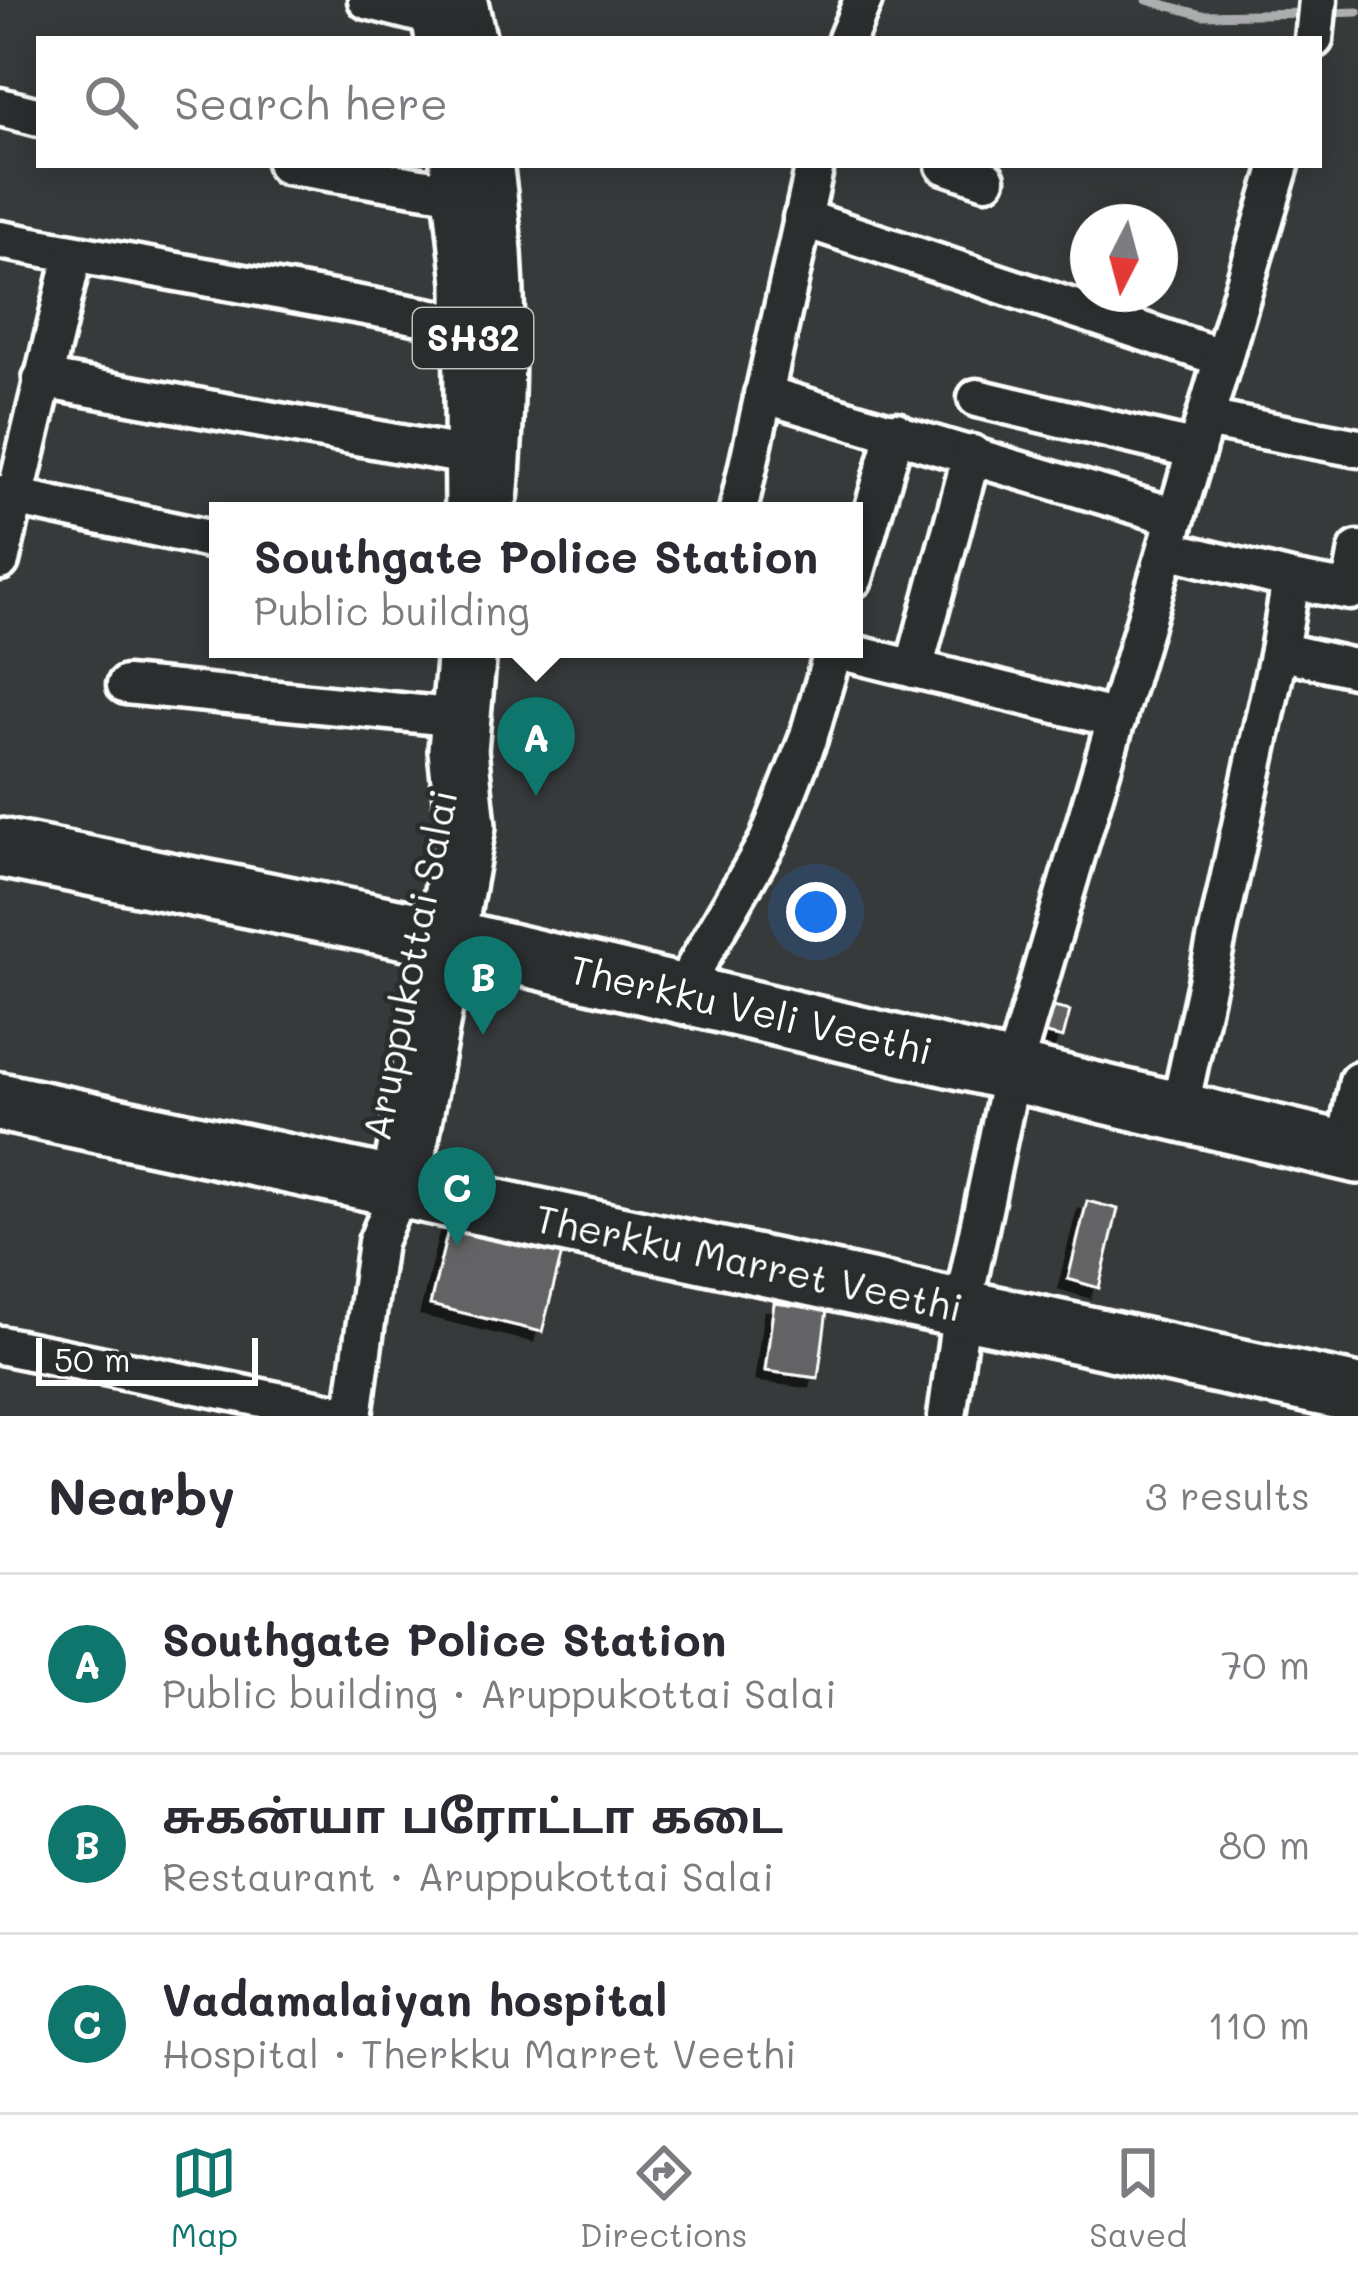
<!DOCTYPE html>
<meta charset="utf-8">
<style>
:root{--surface:#fff;--page:#f7f7f7;--text:#2b2b33;--muted:#7c7c81;--line:#e1e1e2;--accent:#0f766e}
body{margin:0;font-family:Mali,"Noto Sans Tamil",sans-serif;background:var(--page);color:var(--text)}
.compass{position:absolute;left:1070px;top:204px;width:108px;height:108px;border-radius:50%;background:var(--surface);box-shadow:0 6px 30px #0003;rotate:186deg}
.scale{position:absolute;left:36px;bottom:30px;width:222px;box-sizing:border-box;padding-left:12px;border:6px solid #fff;border-top:0;font-size:33px;line-height:42px;white-space:nowrap;color:#fff;-webkit-text-stroke:9px #2a2d2e;paint-order:stroke}
.you{position:absolute;left:816px;top:912px;width:42px;height:42px;margin:-30px;border:9px solid #fff;border-radius:50%;background:#1a73e8;box-shadow:0 0 0 18px #1a73e833}
.badge{display:grid;place-items:center;width:78px;height:78px;border-radius:50%;background:var(--accent);color:#fff;font-size:39px;font-weight:700}
.pin{position:absolute;translate:-50% -99px;filter:drop-shadow(0 3px 6px #0008)}
.pin::after{content:'';position:absolute;top:63px;width:42px;height:36px;background:inherit;clip-path:polygon(0 0,100% 0,50% 100%)}
.popup{position:absolute;left:209px;top:502px;width:654px;height:156px;box-sizing:border-box;display:grid;place-content:center;border-radius:0px;background:var(--surface);filter:drop-shadow(0 3px 9px #0005);font-size:39px;white-space:nowrap;color:var(--muted)}
.popup b{font-size:45px;color:var(--text)}
.popup::after{content:'';position:absolute;left:50%;top:100%;margin-left:-24px;border:24px solid transparent;border-top-color:var(--surface)}
.list{margin:0;padding:0;list-style:none}
h2{display:flex;justify-content:space-between;align-items:center;height:156px;margin:0;padding:0 48px;font-size:51px}
h2 small{font-size:39px;font-weight:400;color:var(--muted)}
.list li{display:grid;grid-template-columns:78px 1fr auto;gap:36px;align-items:center;box-sizing:border-box;height:180px;padding:0 48px;border-top:3px solid var(--line)}
.list b{display:block;font-size:45px;white-space:nowrap}
.list p{margin:0;font-size:39px;white-space:nowrap;color:var(--muted)}
.list em{font-size:39px;font-style:normal;color:var(--muted)}
.icon{flex:none;width:66px;height:66px;fill:none;stroke:currentColor;stroke-width:2;stroke-linecap:round;stroke-linejoin:round}
.map{position:relative;flex:none;width:1358px;height:1416px;overflow:hidden}
.search{position:absolute;background:var(--surface);box-shadow:0 6px 30px #0003;left:36px;right:36px;top:36px;height:132px;display:flex;align-items:center;gap:30px;box-sizing:border-box;padding:0 42px;border-radius:0px;color:var(--muted);font-size:45px}
.sheet{height:696px;background:var(--surface)}
nav{display:flex;justify-content:space-around;align-items:center;box-sizing:border-box;height:168px;border-top:3px solid var(--line);background:var(--surface);font-size:33px;color:var(--muted)}
nav a{display:grid;justify-items:center;gap:6px}
nav .on{color:var(--accent)}
.map>svg:first-child{display:block}
.lines{fill:none;stroke-linecap:round;stroke-linejoin:round}
.stream{stroke:#adaeaf;stroke-width:9}
.building{fill:#636465;stroke:#fff;stroke-width:3;filter:url(#shadow)}
.street-casing{stroke:#fff;stroke-width:45}
.primary-casing{stroke:#fff;stroke-width:66}
.street{stroke:#2a2d2e;stroke-width:36}
.primary{stroke:#2a2d2e;stroke-width:57}
.labels{text-anchor:middle;stroke-width:10;stroke-linejoin:round;paint-order:stroke}
.shield{fill:#2a2d2e;stroke:#bfc0c0;stroke-width:3}
.shield-label{font-size:36px;font-weight:bold;fill:#fff}
.street-label{font-size:39px;fill:#fff;stroke:#2a2d2e}
</style>
<div class="map">
<svg width="1358" height="1416" viewBox="0 0 1358 1416">
<defs>
<filter id="shadow"><feDropShadow dx="-9" dy="9" stdDeviation="0" flood-color="#0009"/></filter>
</defs>
<rect width="100%" height="100%" fill="#373a3b"/>
<filter id="ink" filterUnits="userSpaceOnUse"><feTurbulence type="fractalNoise" baseFrequency=".00833" numOctaves="2"/><feDisplacementMap in="SourceGraphic" scale="24" xChannelSelector="R" yChannelSelector="G"/><feConvolveMatrix kernelMatrix="1 2 1 2 8 2 1 2 1" color-interpolation-filters="sRGB"/></filter>
<g filter="url(#ink)">
<g class="lines">
<g class="stream">
<polyline points="1147,0 1202,15 1311,13"/>
<polyline points="1327,13 1358,12"/>
</g>
</g>
<g class="building">
<polygon points="1041,1004 1070,1011 1063,1038 1034,1031"/>
<polygon points="1087,1201 1118,1209 1099,1288 1068,1279"/>
<polygon points="450,1222 563,1249 542,1332 430,1305"/>
<polygon points="774,1303 827,1310 818,1378 765,1371"/>
</g>
<g class="lines">
<g class="street-casing">
<g id="street">
<polyline points="367,0 418,13"/>
<polyline points="468,0 477,39"/>
<polyline points="847,39 863,0"/>
<polyline points="1314,39 1318,0"/>
<polyline points="0,107 39,117"/>
<polyline points="286,165 445,191"/>
<path d="M 494,165 C 509,276 508,384 499,495"/>
<polyline points="945,165 986,179"/>
<polyline points="802,218 1223,358"/>
<polyline points="0,240 454,322"/>
<polyline points="42,379 456,454"/>
<polyline points="763,394 1176,517"/>
<polyline points="977,398 1196,450"/>
<polyline points="1205,419 1358,448"/>
<polyline points="0,494 218,541"/>
<polyline points="738,511 815,165"/>
<polyline points="1167,549 1291,580 1279,651 1358,669"/>
<polyline points="0,561 73,256"/>
<polyline points="854,578 896,431"/>
<polyline points="1291,580 1350,591 1358,550"/>
<polyline points="914,669 972,454"/>
<polyline points="126,685 460,718"/>
<polyline points="680,993 768,841 808,739 834,649 1117,719"/>
<polyline points="1179,1111 1279,651"/>
<polyline points="1345,1151 1358,1081"/>
<polyline points="0,1345 351,1416"/>
<polyline points="353,1416 377,1242 400,1188"/>
<polyline points="947,1416 962,1309 1012,1072 1280,165"/>
</g>
</g>
<g class="primary-casing">
<g id="primary">
<polyline points="439,0 445,39"/>
<polyline points="460,165 473,282 475,511"/>
<polyline points="0,848 446,938 1358,1154"/>
<polyline points="0,1102 1358,1394"/>
<polyline points="400,1188 466,826 458,750 467,649"/>
</g>
</g>
<use href="#street" class="street"/>
<use href="#primary" class="primary"/>
</g>
</g>
<g class="labels">
<rect class="shield" x="413" y="308" width="120" height="60" rx="9"/>
<g class="shield-label">
<text x="473" y="351">SH32</text>
</g>
<g class="street-label">
<text transform="translate(410 965) rotate(-79)" y="14">Aruppukottai Salai</text>
<text transform="translate(751 1010) rotate(13)" y="14">Therkku Veli Veethi</text>
<text transform="translate(749 1263) rotate(12)" y="14">Therkku Marret Veethi</text>
</g>
</g>
</svg>
<svg class="compass" viewBox="-18 -18 36 36"><path d="M0-13l5 13h-10z" fill="#e53935"/><path d="M0 13l5-13h-10z" fill="#7c7c81"/></svg>
<div class="scale">50 m</div>
<div class="you"></div>
<div class="pin badge" style="left:536px;top:796px">A</div>
<div class="popup"><b>Southgate Police Station</b>Public building</div>
<div class="pin badge" style="left:483px;top:1035px">B</div>
<div class="pin badge" style="left:457px;top:1246px">C</div>
<div class="search"><svg class="icon" aria-label="search" viewBox="0 0 24 24"><circle cx="10" cy="10" r="6"/><path d="M15 15l6 6"/></svg>Search here</div>
</div>
<section class="sheet">
<h2>Nearby<small>3 results</small></h2>
<ul class="list">
<li><span class="badge">A</span><div><b>Southgate Police Station</b><p>Public building · Aruppukottai Salai</p></div><em>70 m</em></li>
<li><span class="badge">B</span><div><b>சுகன்யா பரோட்டா கடை</b><p>Restaurant · Aruppukottai Salai</p></div><em>80 m</em></li>
<li><span class="badge">C</span><div><b>Vadamalaiyan hospital</b><p>Hospital · Therkku Marret Veethi</p></div><em>110 m</em></li>
</ul>
</section>
<nav>
<a class="on"><svg class="icon" aria-label="map" viewBox="0 0 24 24"><path d="M3 6l6-2 6 2 6-2v14l-6 2-6-2-6 2zM9 4v14M15 6v14"/></svg>Map</a>
<a><svg class="icon" aria-label="directions" viewBox="0 0 24 24"><path d="M12 3l9 9-9 9-9-9zM9 14v-3h6M13 9l2 2-2 2"/></svg>Directions</a>
<a><svg class="icon" aria-label="saved" viewBox="0 0 24 24"><path d="M7 4h10v16l-5-4-5 4z"/></svg>Saved</a>
</nav>
